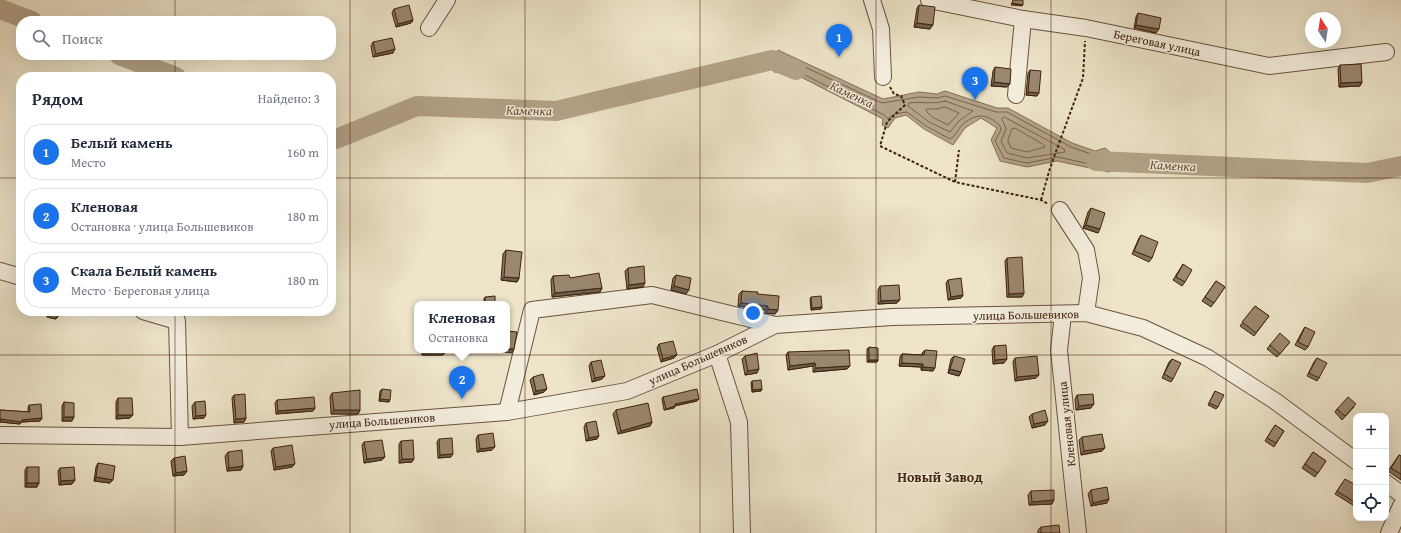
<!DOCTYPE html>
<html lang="ru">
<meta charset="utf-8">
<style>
:root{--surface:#fff;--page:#f6f6f7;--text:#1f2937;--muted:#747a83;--line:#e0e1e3;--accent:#1a73e8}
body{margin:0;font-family:"Gentium Book Plus",serif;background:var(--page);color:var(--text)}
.controls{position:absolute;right:12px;bottom:12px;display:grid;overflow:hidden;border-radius:8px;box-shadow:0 4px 16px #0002}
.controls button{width:36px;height:36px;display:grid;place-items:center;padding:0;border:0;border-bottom:1px solid var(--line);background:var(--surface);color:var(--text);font:20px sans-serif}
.compass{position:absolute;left:1305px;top:12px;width:36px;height:36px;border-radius:50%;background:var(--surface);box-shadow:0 4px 16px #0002;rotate:348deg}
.you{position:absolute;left:753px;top:313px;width:14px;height:14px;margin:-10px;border:3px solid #fff;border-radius:50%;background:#1a73e8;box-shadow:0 0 0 6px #1a73e833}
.badge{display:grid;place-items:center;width:26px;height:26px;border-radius:50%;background:var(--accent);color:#fff;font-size:13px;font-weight:700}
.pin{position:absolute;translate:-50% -33px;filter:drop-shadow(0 1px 2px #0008)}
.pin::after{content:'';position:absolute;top:21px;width:14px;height:12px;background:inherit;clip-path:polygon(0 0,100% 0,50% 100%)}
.popup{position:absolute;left:414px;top:301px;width:96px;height:52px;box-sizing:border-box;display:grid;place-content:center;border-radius:8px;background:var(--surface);filter:drop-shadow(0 1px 3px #0005);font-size:13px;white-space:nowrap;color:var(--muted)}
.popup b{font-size:15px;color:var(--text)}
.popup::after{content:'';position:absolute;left:50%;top:100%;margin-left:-8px;border:8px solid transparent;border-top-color:var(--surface)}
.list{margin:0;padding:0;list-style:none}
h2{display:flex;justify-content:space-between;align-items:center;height:52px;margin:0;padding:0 16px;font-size:17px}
h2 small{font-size:13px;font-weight:400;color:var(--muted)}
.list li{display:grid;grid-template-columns:26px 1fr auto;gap:12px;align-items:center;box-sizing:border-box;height:56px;margin:0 8px 8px;padding:0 8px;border:1px solid var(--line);border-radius:16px}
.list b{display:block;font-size:15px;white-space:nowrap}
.list p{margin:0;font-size:13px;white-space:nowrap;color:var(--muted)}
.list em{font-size:13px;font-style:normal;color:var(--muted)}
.icon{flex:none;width:22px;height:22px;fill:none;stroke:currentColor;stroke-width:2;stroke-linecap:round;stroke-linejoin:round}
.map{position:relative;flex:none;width:1401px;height:533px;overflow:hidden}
.search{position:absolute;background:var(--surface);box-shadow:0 4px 16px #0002;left:16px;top:16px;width:320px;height:44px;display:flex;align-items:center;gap:10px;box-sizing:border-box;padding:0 14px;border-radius:16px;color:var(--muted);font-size:15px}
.panel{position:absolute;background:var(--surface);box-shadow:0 4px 16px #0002;left:16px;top:72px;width:320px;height:244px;border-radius:16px}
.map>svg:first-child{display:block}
.water{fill:#b3a289;stroke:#856f57}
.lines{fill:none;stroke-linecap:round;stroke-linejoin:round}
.shore{stroke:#7a624a;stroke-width:1}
.river{stroke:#b3a289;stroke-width:20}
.minor-casing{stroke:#6c523c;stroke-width:18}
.path{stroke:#41220c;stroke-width:2;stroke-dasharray:3 2;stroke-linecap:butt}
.minor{stroke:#f3eddd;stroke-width:16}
.wall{fill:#84745f;stroke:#41220c}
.shaded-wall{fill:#6c5e4e;stroke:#41220c}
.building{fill:#9a876f;stroke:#41220c}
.grid{fill:none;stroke:#41220c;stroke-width:1;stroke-opacity:0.55}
.labels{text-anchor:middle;stroke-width:3;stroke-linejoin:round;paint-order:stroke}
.street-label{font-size:12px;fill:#41220c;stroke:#f3eddd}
.water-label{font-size:13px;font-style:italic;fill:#634832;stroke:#f3eddd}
.quarter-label{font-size:14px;font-weight:bold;fill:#41220c;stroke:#f3eddd}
</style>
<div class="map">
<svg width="1401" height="533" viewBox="0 0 1401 533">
<rect width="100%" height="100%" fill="#ede4ca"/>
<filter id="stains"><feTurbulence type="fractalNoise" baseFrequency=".005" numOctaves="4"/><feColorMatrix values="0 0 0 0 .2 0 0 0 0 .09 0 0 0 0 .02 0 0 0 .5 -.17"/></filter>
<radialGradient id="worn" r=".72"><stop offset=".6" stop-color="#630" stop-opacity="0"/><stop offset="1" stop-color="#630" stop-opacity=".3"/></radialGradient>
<polygon class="water" points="778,50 883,99 919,92 937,94 945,91 997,108 1008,108 1072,143 1095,151 1105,148 1123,163 1109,172 1057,161 1027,167 1000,161 991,140 997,128 981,118 965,128 953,145 924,129 906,115 895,118 888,128 882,125 883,119 795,74 774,72 772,60"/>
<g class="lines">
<g class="shore">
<path d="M 781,56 L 882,103 L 919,97 L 937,98 L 945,96 L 996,112 L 1007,112 L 1071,147 L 1094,155 L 1104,153 L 1115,163 L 1108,168 L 1058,157 L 1027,163 L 1004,158 L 995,141 L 1001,130 L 1000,126 C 988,113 975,113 962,125 C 958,129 956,136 950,139 L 926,126 L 907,112 L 894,114 L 888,119 L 884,115 L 797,71 L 778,68 L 776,61 Z"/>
<path d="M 945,101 L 973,111 L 959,121 L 950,132 L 929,122 L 908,106 L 909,103 C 921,101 933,105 945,101 Z"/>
<polygon points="945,107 959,113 948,125 932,117 926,111 927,109 937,109"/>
<polygon points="1004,117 1064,149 1065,152 1027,158 1007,153 1001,141 1006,129 1002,119"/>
<polygon points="1012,129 1015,128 1044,145 1045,147 1027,152 1011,148 1008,141"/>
</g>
<g class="river">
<polyline points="0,9 32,21"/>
<polyline points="119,55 176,77"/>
<polyline points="331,137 336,139 417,106 556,111 772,60 796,70"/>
<polyline points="1096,161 1367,173 1401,166"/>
</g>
<g class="minor-casing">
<g id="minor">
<polyline points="872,0 881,29 883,77"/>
<polyline points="929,0 1023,19 1086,28 1269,66 1386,52"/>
<polyline points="429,28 447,0"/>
<polyline points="1016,95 1023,19"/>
<polyline points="1060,210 1086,250 1091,278 1086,313"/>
<polyline points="0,271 21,277"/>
<polyline points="143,311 177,321 180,437"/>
<polyline points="1063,314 1059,350 1078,533"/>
<polyline points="717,354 739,422 742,533"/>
<polyline points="507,412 532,310 652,295 775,325"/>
<polyline points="0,435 180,437 507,412 627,391 717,354 775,325 892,317 1086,313 1143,328 1208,358 1275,401 1356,461"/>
<polyline points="1386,483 1401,494"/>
<polyline points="1389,533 1401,506"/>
</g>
</g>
<g class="path">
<polyline points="890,87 894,94 901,96 905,105 887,122 880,146 955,182 1041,200 1048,204"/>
<polyline points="955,182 959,150"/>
<polyline points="1041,200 1050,168 1083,78 1085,41"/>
</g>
<use href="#minor" class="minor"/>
</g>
<g class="wall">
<polygon points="919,5 930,29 914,27 917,8"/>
<polygon points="394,9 413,20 411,23 396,27 392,13"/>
<polygon points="1138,13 1156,33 1134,28 1136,17"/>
<polygon points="373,42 393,53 373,57 371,46"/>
<polygon points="1340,65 1362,82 1360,86 1339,87 1338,69"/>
<polygon points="995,67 1010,84 1007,87 991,86 993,71"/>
<polygon points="1030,70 1037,96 1026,95 1028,73"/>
<polygon points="1091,208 1098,233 1083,228 1088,212"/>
<polygon points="1141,235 1152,258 1149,262 1132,254 1139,238"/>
<polygon points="506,250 519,278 517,282 501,280 503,254"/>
<polygon points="1007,258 1024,293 1022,297 1007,297 1005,261"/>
<polygon points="1183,264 1185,282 1182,286 1173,280"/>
<polygon points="628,268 643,287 627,289 625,271"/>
<polygon points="676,275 686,294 671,290 673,278"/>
<polygon points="553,276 570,278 602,288 600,292 552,297 551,280"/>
<polygon points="948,280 963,295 961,298 948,300 946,283"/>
<polygon points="1216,281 1225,287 1211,307 1202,301"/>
<polygon points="880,286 897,303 878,304 878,290"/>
<polygon points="742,291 757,294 778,310 775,314 765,313 765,310 738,306 739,294"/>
<polygon points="485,297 495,304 484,304 484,299"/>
<polygon points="811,297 822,307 821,309 811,310 810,299"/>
<polygon points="1255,306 1269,316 1254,336 1240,326"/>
<polygon points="48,311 60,311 59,315 56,319 47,317"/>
<polygon points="1305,327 1308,347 1305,350 1295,345 1303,330"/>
<polygon points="1290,342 1277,357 1267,349 1270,345"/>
<polygon points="659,344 674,358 661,362 657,348"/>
<polygon points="994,346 1004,363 993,364 992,350"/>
<polygon points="869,347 878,360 877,362 867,362 867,349"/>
<polygon points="422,350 446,350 446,352 443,355 422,355"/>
<polygon points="925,350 933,371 921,370 921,367 899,366 900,357 902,354 922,355 922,353"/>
<polygon points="788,352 847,369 813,372 813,366 788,370 786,355"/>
<polygon points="745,356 757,373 745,375 742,359"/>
<polygon points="954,356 961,372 959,376 948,373 951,359"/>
<polygon points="1015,358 1039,375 1036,378 1015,381 1013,362"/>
<polygon points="1317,358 1319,378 1317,381 1307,376 1314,362"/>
<polygon points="1172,359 1173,379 1171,382 1162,378 1169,362"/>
<polygon points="591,362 605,376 602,379 592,382 589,366"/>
<polygon points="533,377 544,392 534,395 530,380"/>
<polygon points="752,381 762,389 761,391 752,392 751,383"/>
<polygon points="382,389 389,402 379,401 380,391"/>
<polygon points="1215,391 1218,407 1216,409 1208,405"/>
<polygon points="332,393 360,410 358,414 331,414 330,397"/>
<polygon points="234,395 246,418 244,422 234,423 232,398"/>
<polygon points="1077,395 1091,408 1076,410 1075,399"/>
<polygon points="663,397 699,399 697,401 675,406 674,408 664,410 662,399"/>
<polygon points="118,398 133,415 130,418 116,419 116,402"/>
<polygon points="277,400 315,408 313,411 276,414 275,403"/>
<polygon points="64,402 72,421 62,421 62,406"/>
<polygon points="195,402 204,418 193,419 192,406"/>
<polygon points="29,405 42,418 40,421 21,422 20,424 0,422 0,410 28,412 28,408"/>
<polygon points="1354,407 1342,420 1335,412 1337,409"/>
<polygon points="616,410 652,422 650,426 618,434 613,414"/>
<polygon points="1032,414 1045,425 1032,428 1029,417"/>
<polygon points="586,423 597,439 586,441 584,427"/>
<polygon points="1275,425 1284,431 1274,447 1265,441"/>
<polygon points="478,435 492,450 477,452 476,439"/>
<polygon points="1082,437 1105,448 1102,451 1081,455 1079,440"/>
<polygon points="439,439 451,457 438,458 437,442"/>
<polygon points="401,441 412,462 399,463 399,444"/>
<polygon points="364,442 385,457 382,460 364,463 362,445"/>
<polygon points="273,448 292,467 274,470 271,451"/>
<polygon points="228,452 243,466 241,470 227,471 225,456"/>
<polygon points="1313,452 1326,461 1315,477 1302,468"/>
<polygon points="1399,455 1401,456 1401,480 1388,471"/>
<polygon points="174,458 187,471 184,475 173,476 171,461"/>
<polygon points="98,463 113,480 110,483 94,481 96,467"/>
<polygon points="27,467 37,487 25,487 25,470"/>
<polygon points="60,468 75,480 72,484 59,485 58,471"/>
<polygon points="1343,482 1356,485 1356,507 1335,494"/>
<polygon points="1091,490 1107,503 1091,506 1088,494"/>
<polygon points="1031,491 1052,504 1029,505 1028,495"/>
<polygon points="1041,527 1060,533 1038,533 1038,530"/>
</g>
<g class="shaded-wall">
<polygon points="1012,3 1023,5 1022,6 1011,5"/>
<polygon points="413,20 411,23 396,27 398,24"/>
<polygon points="917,23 933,25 930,29 914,27"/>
<polygon points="1136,25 1159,29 1156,33 1134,28"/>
<polygon points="395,49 393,53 373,57 376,54"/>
<polygon points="994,82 1010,84 1007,87 991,86"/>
<polygon points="1362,82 1360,86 1339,87 1341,83"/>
<polygon points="1028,92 1039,93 1037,96 1026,95"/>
<polygon points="1086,225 1100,229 1098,233 1083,228"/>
<polygon points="504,277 519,278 517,282 501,280"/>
<polygon points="645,283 643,287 627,289 629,285"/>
<polygon points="674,286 689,290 686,294 671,290"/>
<polygon points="602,288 600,292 552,297 555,293"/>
<polygon points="1024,293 1022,297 1007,297 1009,294"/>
<polygon points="963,295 961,298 948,300 951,297"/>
<polygon points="900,300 897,303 878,304 881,301"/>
<polygon points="741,303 768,306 765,310 738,306"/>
<polygon points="822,307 821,309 811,310 812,308"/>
<polygon points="768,309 778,310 775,314 765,313"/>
<polygon points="49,314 59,315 56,319 47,317"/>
<polygon points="507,349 514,349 512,353 498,352 499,350 507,350"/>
<polygon points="424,351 446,352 443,355 422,355"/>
<polygon points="677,355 674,358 661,362 663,359"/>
<polygon points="1007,359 1004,363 993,364 995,360"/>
<polygon points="869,360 878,360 877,362 867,362"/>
<polygon points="815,363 813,366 788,370 790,366"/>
<polygon points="902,363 923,364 921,367 899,366"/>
<polygon points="850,366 847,369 813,372 816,368"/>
<polygon points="923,367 935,368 933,371 921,370"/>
<polygon points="759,369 757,373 745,375 748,371"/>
<polygon points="950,369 961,372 959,376 948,373"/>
<polygon points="1039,375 1036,378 1015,381 1017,377"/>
<polygon points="605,376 602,379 592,382 595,378"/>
<polygon points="547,389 544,392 534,395 536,391"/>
<polygon points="762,389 761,391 752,392 753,390"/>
<polygon points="380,399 390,400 389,402 379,401"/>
<polygon points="699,399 697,401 673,406 675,404"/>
<polygon points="1094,404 1091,408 1076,410 1079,406"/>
<polygon points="675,406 674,408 664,410 666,409"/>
<polygon points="315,408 313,411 276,414 278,411"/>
<polygon points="334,410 360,410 358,414 331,414"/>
<polygon points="118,415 133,415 130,418 116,419"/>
<polygon points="206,415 204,418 193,419 196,416"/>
<polygon points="64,417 74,417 72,421 62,421"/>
<polygon points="42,418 40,421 21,422 20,424 0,422 0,419 22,420"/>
<polygon points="246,418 244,422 234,423 236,419"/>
<polygon points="1048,421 1045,425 1032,428 1034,424"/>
<polygon points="652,422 650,426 618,434 621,431"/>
<polygon points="599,436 597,439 586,441 589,438"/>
<polygon points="495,447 492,450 477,452 480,449"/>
<polygon points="1105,448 1102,451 1081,455 1084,451"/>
<polygon points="453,454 451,457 438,458 440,455"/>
<polygon points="385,457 382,460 364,463 367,459"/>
<polygon points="402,459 414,459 412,462 399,463"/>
<polygon points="295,464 292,467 274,470 276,467"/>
<polygon points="243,466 241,470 227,471 229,468"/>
<polygon points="187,471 184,475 173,476 176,473"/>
<polygon points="96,477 113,480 110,483 94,481"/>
<polygon points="75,480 72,484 59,485 61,481"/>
<polygon points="27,483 39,483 37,487 25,487"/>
<polygon points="1109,499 1107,503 1091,506 1093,503"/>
<polygon points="1054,500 1052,504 1029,505 1032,502"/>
</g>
<g class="building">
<polygon points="1013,0 1023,0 1023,5 1012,3"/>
<polygon points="409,5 413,20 398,24 394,9"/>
<polygon points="919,5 935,7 933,25 917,23"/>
<polygon points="1138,13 1161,18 1159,29 1136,25"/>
<polygon points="392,38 395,49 376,54 373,42"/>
<polygon points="1361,64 1362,82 1341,83 1340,65"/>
<polygon points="995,67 1011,69 1010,84 994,82"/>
<polygon points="1030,70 1041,71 1039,93 1028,92"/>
<polygon points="1091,208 1105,213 1100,229 1086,225"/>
<polygon points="1141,235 1158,242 1152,258 1134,251"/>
<polygon points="506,250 522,252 519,278 504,277"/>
<polygon points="1022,257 1024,293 1009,294 1007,258"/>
<polygon points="1183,264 1192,270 1185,282 1176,277"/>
<polygon points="644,266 645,283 629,285 628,268"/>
<polygon points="599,273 602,288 555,293 553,276 569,275 570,278"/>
<polygon points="676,275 691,278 689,290 674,286"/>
<polygon points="961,278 963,295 951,297 948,280"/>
<polygon points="1216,281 1225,287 1214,303 1205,297"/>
<polygon points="899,285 900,300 881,301 880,286"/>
<polygon points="742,291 758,292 757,294 779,296 778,310 768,309 768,306 741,303"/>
<polygon points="495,296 495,304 485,304 485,297"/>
<polygon points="821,296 822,307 812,308 811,297"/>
<polygon points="1255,306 1269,316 1256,333 1242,322"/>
<polygon points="50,311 60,311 59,315 49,314"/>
<polygon points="1305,327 1315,332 1308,347 1298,342"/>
<polygon points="507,331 517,332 514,349 507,349"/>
<polygon points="1280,333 1290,342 1280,354 1270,345"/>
<polygon points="673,341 677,355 663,359 659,344"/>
<polygon points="1006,345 1007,359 995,360 994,346"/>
<polygon points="869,347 878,348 878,360 869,360"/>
<polygon points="424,350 446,350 446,352 424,351"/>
<polygon points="849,350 850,366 816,368 815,363 790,366 788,352"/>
<polygon points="925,350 937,351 935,368 923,367 923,364 902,363 902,354 924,355"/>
<polygon points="757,353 759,369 748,371 745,356"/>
<polygon points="954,356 965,359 961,372 950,369"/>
<polygon points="1037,356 1039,375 1017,377 1015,358"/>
<polygon points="1317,358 1327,363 1319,378 1309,373"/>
<polygon points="1172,359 1181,363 1173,379 1164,374"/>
<polygon points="601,360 605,376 595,378 591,362"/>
<polygon points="543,374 547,389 536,391 533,377"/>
<polygon points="761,380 762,389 753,390 752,381"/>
<polygon points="382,389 391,390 390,400 380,399"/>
<polygon points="697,389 699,399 675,404 675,406 666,409 663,397"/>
<polygon points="360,390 360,410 334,410 332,393"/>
<polygon points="1215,391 1224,395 1218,407 1209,403"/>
<polygon points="245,394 246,418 236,419 234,395"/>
<polygon points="1093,394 1094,404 1079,406 1077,395"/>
<polygon points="314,397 315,408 278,411 277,400"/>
<polygon points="1348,397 1356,404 1345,416 1337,409"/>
<polygon points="118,398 132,398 133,415 118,415"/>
<polygon points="205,401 206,415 196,416 195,402"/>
<polygon points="64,402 74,403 74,417 64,417"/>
<polygon points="648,403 652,422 621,431 616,410"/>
<polygon points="41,404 42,418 22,420 22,422 0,419 0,410 30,412 29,405"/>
<polygon points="1045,410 1048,421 1034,424 1032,414"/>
<polygon points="596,421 599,436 589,438 586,423"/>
<polygon points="1275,425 1284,431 1276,443 1267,438"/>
<polygon points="493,433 495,447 480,449 478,435"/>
<polygon points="1102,434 1105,448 1084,451 1082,437"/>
<polygon points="452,438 453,454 440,455 439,439"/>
<polygon points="382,440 385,457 367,459 364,442"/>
<polygon points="413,440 414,459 402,459 401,441"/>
<polygon points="292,445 295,464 276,467 273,448"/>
<polygon points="242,450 243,466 229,468 228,452"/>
<polygon points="1313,452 1326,461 1318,473 1305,464"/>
<polygon points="1399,455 1401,456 1401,474 1391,468"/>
<polygon points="185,456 187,471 176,473 174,458"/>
<polygon points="98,463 115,466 113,480 96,477"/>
<rect x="27" y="467" width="12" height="16"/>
<polygon points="74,467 75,480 61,481 60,468"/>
<polygon points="1345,479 1356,485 1356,503 1337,491"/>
<polygon points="1107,487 1109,499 1093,503 1091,490"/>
<polygon points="1054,490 1054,500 1032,502 1031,491"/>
<polygon points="1059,525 1060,533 1041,533 1041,527"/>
</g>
<path class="grid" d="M 175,0 L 175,21M 350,0 L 350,533M 525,0 L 525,533M 700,0 L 700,533M 876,0 L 876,533M 1051,0 L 1051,533M 1226,0 L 1226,533M 175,55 L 175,77M 0,178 L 21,178M 331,178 L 1401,178M 175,311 L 175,533M 0,355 L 1401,355"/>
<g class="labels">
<g class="street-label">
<text transform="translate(1157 43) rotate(12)" y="4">Береговая улица</text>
<text transform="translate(1026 315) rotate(-1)" y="4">улица Большевиков</text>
<text transform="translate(698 360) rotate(-24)" y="4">улица Большевиков</text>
<text transform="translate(382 421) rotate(-4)" y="4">улица Большевиков</text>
<text transform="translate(1067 424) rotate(-96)" y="4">Кленовая улица</text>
</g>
<g class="water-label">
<text transform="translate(852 94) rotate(25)" y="5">Каменка</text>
<text transform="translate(529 110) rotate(1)" y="5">Каменка</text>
<text transform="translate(1173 165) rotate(3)" y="5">Каменка</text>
</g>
<g class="quarter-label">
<text x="940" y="482">Новый Завод</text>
</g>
</g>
<rect width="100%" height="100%" filter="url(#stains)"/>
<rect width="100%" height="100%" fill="url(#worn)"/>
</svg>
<div class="controls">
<button>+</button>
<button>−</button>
<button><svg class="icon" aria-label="locate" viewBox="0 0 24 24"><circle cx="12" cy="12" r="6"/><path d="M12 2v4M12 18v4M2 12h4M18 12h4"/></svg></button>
</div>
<svg class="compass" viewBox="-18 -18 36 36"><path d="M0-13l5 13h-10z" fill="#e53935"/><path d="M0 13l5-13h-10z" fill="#747a83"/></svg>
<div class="you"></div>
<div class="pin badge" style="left:839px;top:57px">1</div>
<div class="pin badge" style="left:462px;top:399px">2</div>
<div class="popup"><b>Кленовая</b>Остановка</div>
<div class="pin badge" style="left:975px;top:100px">3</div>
<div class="search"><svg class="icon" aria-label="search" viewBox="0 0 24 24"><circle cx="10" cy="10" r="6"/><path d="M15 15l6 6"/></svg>Поиск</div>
<section class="panel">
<h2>Рядом<small>Найдено: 3</small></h2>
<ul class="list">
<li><span class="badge">1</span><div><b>Белый камень</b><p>Место</p></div><em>160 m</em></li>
<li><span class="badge">2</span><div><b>Кленовая</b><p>Остановка · улица Большевиков</p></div><em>180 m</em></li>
<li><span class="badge">3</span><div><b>Скала Белый камень</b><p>Место · Береговая улица</p></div><em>180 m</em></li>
</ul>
</section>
</div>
